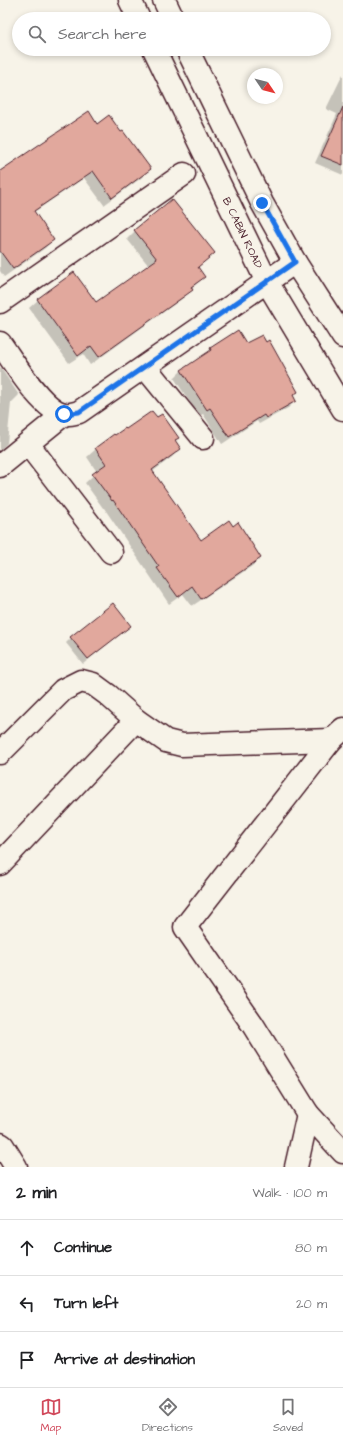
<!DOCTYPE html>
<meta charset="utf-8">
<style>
:root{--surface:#fff;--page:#f6f6f6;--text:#202124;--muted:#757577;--line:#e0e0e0;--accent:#d1495b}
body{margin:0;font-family:"Architects Daughter",sans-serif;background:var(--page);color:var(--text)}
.compass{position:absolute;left:247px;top:68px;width:36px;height:36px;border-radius:50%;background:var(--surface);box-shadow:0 2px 6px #0003;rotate:125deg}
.stop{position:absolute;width:12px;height:12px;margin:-9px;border:3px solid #1a73e8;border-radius:50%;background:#fff}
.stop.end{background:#1a73e8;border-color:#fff;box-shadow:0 1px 4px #0008}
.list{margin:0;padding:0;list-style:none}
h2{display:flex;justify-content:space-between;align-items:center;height:52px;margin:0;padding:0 16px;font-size:17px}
h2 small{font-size:13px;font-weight:400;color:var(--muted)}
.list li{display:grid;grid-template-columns:26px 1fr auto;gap:12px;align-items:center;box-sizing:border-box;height:56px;padding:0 16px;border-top:1px solid var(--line)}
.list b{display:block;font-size:15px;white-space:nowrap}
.list em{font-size:13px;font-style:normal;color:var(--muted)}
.icon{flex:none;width:22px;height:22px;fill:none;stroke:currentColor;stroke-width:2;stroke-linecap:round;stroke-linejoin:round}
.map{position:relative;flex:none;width:343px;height:1167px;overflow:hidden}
.search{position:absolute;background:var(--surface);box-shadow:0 2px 6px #0003;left:12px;right:12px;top:12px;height:44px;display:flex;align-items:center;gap:10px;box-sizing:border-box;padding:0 14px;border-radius:22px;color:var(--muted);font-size:15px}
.sheet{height:220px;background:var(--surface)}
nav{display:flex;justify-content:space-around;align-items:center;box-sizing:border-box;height:56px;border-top:1px solid var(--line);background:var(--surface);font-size:11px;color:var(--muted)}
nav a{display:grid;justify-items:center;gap:2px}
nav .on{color:var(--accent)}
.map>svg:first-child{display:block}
.shadow{fill:#0003}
.building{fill:#e1a89d;stroke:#4a1f2b}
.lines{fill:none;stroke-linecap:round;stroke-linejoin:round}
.minor-casing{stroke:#4a1f2b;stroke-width:25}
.minor{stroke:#f7f3e8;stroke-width:22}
.route{stroke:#1a73e8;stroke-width:5}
.labels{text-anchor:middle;stroke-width:3;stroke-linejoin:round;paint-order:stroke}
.street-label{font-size:11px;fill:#4a1f2b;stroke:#f7f3e8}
</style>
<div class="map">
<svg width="343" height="1167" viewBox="0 0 343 1167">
<rect width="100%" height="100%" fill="#f7f3e8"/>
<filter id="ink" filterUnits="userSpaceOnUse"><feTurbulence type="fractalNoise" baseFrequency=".025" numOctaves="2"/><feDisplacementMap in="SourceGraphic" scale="8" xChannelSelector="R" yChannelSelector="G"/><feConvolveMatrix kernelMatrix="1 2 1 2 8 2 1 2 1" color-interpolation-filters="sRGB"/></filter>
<g filter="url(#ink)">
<g class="shadow">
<polygon points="343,74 343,175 315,163 337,114 326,109"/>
<polygon points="97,125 150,169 141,178 104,205 84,178 34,212 53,240 45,248 4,277 0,271 0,172"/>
<polygon points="135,231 214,253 197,268 204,277 191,289 192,290 183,298 90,365 83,354 69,363 29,308 38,300 74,274 96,304 149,266 127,239"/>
<polygon points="246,345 297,392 293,396 295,401 288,408 259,424 257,421 222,444 203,414 199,416 174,378 181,371 203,357 211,349"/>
<polygon points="0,367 19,395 11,403 7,443 0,450"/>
<polygon points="114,435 178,438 174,441 180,449 172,457 152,472 201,542 260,558 252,566 192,606 183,594 169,604 104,508 103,508 85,483 97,472 87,457 96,449"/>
<polygon points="124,631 83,664 66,643 71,638"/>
</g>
<g class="building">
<polygon points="343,107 343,165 321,156"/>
<polygon points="89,111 97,124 109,115 121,132 123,131 151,169 112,198 93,171 34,211 54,240 13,269 0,251 0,171"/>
<polygon points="172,199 215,253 198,267 205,277 191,287 193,290 99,357 91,346 78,356 37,299 74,272 96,302 157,259 134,230"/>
<polygon points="238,330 246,343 262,335 266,342 269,340 298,392 293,395 296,401 266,418 264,415 229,437 210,408 207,410 181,370 211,350 210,348"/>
<polygon points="152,411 157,417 162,414 179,438 175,440 181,449 152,470 201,540 229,520 233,526 238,522 261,558 201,599 192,586 178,597 157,568 159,567 113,500 112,501 92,474 106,464 95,448 114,434 115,435 125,428 126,429"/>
<polygon points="113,603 131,626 88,659 70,637"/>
</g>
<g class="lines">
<g class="minor-casing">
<g id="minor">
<polyline points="130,0 139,19"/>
<polyline points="164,0 173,19"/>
<path id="s1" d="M 154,49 L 267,282 L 343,409"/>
<polyline points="187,49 262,203 295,262 343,337"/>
<polyline points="0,302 184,174"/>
<path d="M 0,343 C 13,361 42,410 64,414 C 68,415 75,413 79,412 L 295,262"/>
<polyline points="145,367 203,438"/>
<polyline points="28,444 111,552"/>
<polyline points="0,466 64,414"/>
<polyline points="343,729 331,740 185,927 253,1025 308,1114 343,1152"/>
<polyline points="0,753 63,690 81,681 93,684 108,695 136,720 166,741 182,745 331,740"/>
<polyline points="0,864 136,720"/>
<polyline points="0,1144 3,1146 16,1167"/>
<polyline points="296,1167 308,1114"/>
</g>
</g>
<use href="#minor" class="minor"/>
</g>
</g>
<g class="lines" filter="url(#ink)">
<polyline class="route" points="64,414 79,412 295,262 262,203"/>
</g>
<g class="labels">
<g class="street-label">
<text dy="4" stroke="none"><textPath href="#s1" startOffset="204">B CABIN ROAD</textPath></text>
</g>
</g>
</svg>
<svg class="compass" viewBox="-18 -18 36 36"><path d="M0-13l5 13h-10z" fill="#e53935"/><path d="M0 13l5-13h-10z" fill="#757577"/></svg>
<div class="stop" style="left:64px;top:414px"></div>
<div class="stop end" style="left:262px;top:203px"></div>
<div class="search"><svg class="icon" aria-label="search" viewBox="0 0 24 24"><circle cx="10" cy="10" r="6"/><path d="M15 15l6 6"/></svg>Search here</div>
</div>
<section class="sheet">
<h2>2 min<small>Walk · 100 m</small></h2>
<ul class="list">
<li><svg class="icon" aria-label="ahead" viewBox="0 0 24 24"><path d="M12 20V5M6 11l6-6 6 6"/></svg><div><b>Continue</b></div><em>80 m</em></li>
<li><svg class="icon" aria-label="left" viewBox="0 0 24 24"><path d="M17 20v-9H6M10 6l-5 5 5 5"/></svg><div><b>Turn left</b></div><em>20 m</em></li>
<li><svg class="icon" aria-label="arrive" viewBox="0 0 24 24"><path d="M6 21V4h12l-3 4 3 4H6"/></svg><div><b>Arrive at destination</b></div></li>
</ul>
</section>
<nav>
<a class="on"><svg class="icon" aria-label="map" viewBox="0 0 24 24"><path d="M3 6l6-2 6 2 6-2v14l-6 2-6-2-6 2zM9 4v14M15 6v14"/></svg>Map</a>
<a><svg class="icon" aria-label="directions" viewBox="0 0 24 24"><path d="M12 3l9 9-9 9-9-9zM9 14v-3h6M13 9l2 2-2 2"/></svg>Directions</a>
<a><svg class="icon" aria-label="saved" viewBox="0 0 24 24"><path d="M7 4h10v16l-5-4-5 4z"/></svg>Saved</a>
</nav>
